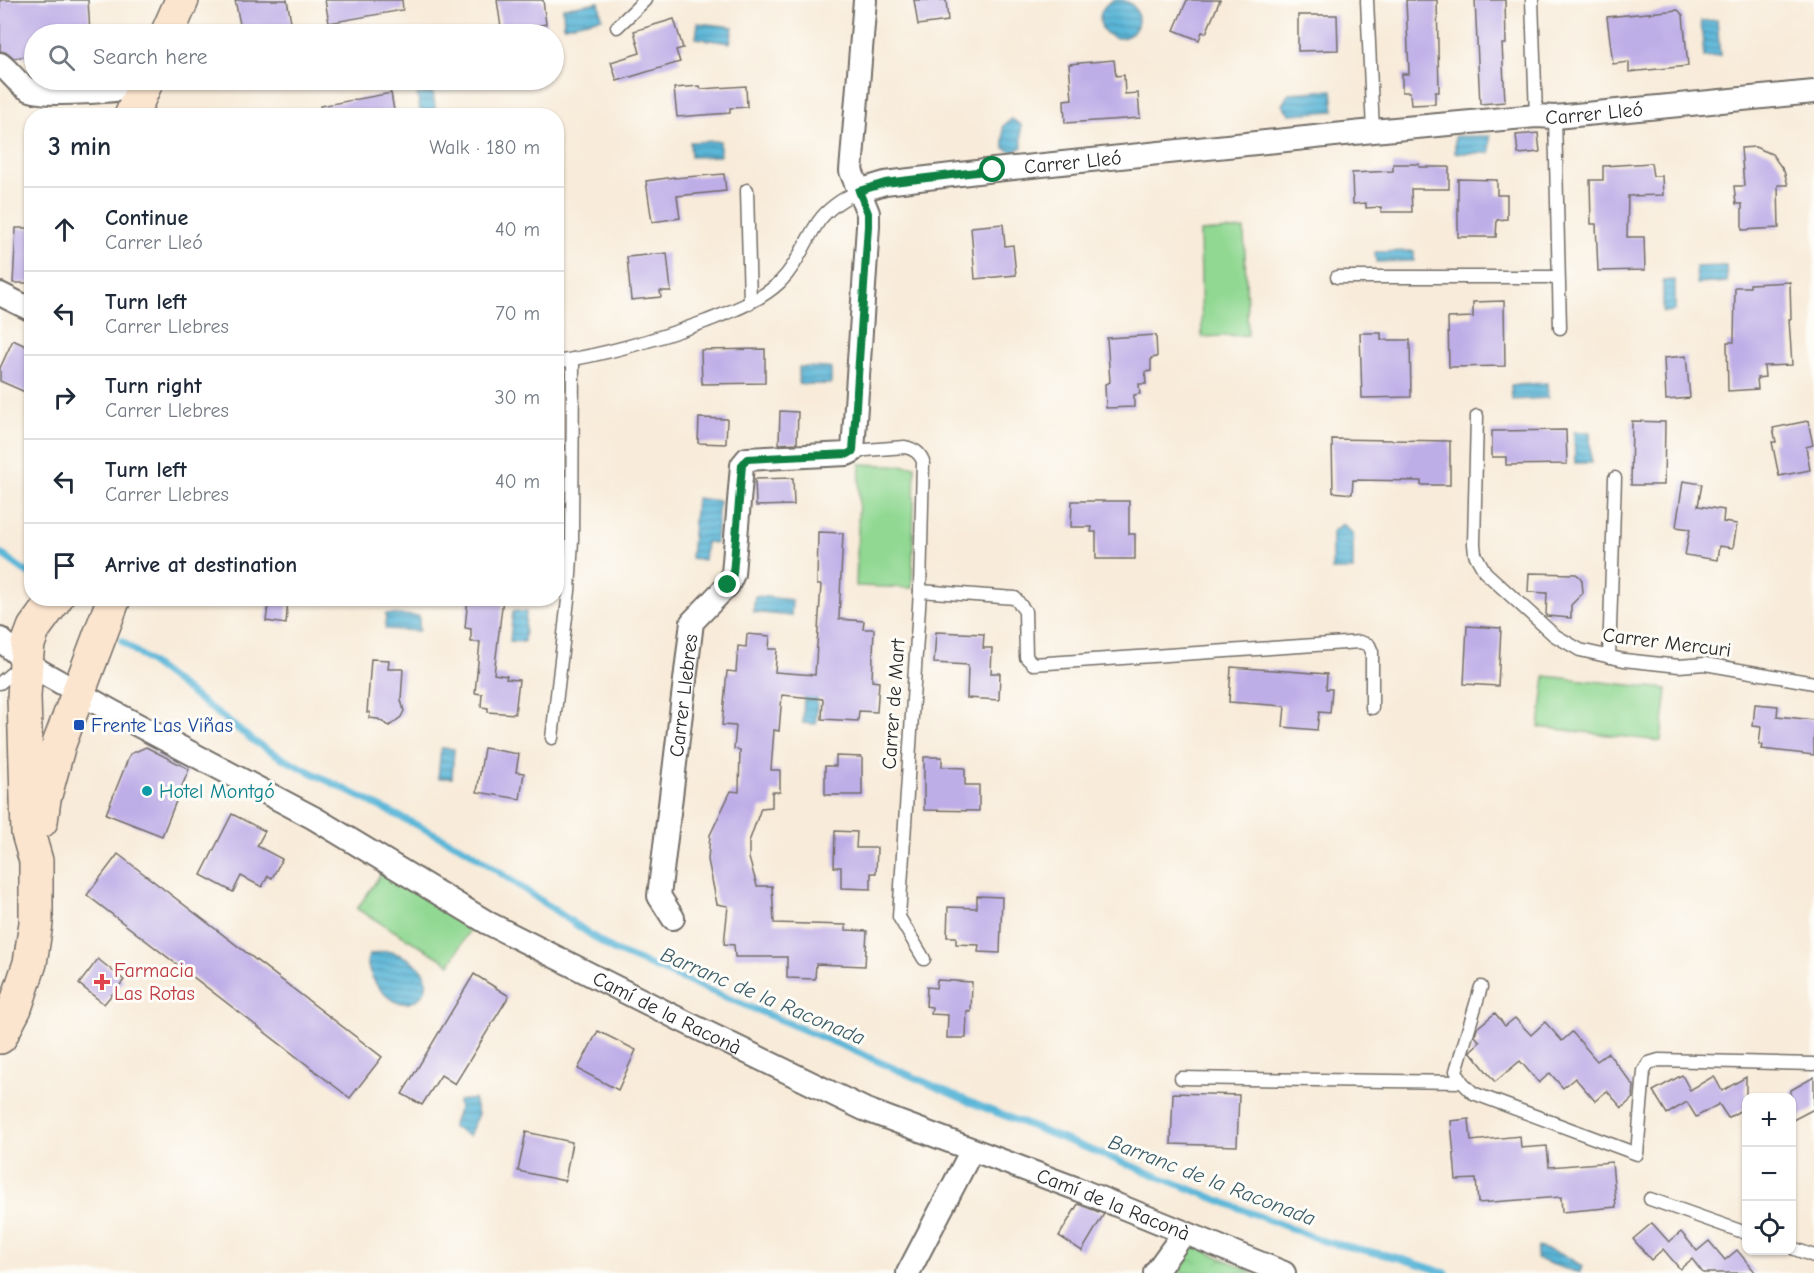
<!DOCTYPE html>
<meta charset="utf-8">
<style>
:root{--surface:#fff;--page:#f6f6f7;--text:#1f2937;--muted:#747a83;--line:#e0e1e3}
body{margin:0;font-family:"Comic Neue",sans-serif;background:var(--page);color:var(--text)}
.controls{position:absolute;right:18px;bottom:18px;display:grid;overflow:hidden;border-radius:12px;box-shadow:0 2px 4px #0004}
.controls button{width:54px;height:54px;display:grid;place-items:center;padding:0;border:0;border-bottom:2px solid var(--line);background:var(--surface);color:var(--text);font:30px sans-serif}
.stop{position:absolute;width:18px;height:18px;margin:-14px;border:4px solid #0b8043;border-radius:50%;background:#fff}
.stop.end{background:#0b8043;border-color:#fff;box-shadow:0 2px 6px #0008}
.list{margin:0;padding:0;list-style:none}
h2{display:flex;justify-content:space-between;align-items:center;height:78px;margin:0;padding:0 24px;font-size:26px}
h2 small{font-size:20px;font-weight:400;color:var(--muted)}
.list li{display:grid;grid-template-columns:39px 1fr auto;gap:18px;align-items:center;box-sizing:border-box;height:84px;padding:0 24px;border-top:2px solid var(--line)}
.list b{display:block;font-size:22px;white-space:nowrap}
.list p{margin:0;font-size:20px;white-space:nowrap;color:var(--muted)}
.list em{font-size:20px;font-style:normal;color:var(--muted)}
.icon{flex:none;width:33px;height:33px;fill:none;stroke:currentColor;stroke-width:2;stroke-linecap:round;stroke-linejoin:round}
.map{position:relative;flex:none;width:1814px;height:1273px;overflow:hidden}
.search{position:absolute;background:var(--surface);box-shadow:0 2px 4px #0004;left:24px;top:24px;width:540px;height:66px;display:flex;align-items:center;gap:15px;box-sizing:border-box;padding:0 21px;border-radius:33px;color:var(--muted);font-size:22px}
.panel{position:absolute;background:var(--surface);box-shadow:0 2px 4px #0004;left:24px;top:108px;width:540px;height:498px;border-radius:24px}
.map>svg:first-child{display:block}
.green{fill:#91d893;stroke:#5e825f;stroke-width:1.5}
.park{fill:url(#park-crowns);stroke:#5e825f;stroke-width:1.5}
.water{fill:url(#water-rules);stroke:#427082;stroke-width:1.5}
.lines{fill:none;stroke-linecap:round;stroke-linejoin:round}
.stream{stroke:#5ab6d8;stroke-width:7}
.building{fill:#beaee7}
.lane-casing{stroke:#736e68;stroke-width:15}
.street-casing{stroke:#736e68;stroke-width:26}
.secondary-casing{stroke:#736e68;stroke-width:36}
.lane{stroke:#fff;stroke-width:12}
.street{stroke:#fff;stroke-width:22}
.secondary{stroke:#fbe5cf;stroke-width:33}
.route{stroke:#0b8043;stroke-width:8}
.transit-dot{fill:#1a4fb4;stroke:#fdfcf7;stroke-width:2}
.culture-dot{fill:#0f9aa8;stroke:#fdfcf7;stroke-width:2}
.health-dot{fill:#e0444e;stroke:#fdfcf7;stroke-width:2}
.labels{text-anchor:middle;stroke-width:6;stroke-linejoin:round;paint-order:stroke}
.street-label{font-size:20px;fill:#2b2b2b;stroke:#fdfcf7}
.transit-label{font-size:20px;fill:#164399;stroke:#fdfcf7;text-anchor:start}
.culture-label{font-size:20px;fill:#0d838f;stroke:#fdfcf7;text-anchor:start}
.health-label{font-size:20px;fill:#be3a42;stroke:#fdfcf7;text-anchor:start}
.water-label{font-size:21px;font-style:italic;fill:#3b5c68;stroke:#fdfcf7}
</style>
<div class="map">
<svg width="1814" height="1273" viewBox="0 0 1814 1273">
<defs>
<pattern id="park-crowns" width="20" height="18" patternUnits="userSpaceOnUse" patternTransform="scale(1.5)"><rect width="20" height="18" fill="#91d893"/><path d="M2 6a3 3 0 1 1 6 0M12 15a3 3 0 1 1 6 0" fill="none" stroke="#7dba7f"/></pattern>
<pattern id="water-rules" width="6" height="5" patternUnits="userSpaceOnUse" patternTransform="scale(1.5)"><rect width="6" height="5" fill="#5ab6d8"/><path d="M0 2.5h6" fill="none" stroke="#4b94af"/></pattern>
</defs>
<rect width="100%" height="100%" fill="#fdfcf7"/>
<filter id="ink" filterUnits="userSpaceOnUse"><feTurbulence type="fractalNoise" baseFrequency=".0167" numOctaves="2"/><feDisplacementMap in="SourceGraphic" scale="12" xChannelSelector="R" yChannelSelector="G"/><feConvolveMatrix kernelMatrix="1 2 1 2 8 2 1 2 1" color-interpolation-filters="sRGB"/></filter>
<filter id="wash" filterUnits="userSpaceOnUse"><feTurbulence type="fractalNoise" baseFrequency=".008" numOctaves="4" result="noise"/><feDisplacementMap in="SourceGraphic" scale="24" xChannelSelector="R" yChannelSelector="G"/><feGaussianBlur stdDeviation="1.35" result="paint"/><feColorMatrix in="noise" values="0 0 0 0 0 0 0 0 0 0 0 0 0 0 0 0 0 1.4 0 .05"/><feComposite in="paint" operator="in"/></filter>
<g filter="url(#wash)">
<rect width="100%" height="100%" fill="#f8ebd9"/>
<g class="green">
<polygon points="1244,229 1248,335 1202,337 1200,232"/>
<polygon points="860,464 915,466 912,588 856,586"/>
<polygon points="1545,676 1667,689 1661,741 1539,727"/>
<polygon points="383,871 471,927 450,964 357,909"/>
</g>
<polygon class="park" points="1188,1243 1255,1273 1167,1273"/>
<g class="water">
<circle cx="1119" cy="19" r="19"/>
<polygon points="599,2 602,18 564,26 563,8"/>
<polygon points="1717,20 1720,56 1704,57 1701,21"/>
<polygon points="698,23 733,27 730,43 696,38"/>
<polygon points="1332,90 1334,111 1290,114 1282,105 1289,93"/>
<polygon points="433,92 436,115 421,115 417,94"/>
<polygon points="1012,119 1021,125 1022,147 1013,152 1004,148 1003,126"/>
<rect x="1455" y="136" width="35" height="17"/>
<polygon points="720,141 720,156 691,157 690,142"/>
<polygon points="1414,251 1414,261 1376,262 1375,252"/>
<polygon points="1726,266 1727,282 1697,284 1696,267"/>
<polygon points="1675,280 1675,311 1663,312 1663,281"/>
<polygon points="799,367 831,368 831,384 799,384"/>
<polygon points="1547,383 1548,398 1512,400 1511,385"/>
<polygon points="1574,432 1590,432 1591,463 1575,463"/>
<polygon points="696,498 719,501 716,543 706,542 704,560 691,558"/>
<polygon points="1343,524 1353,534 1353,570 1332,570 1332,532"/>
<polygon points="755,596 792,600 791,616 753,612"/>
<polygon points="513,611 526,612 524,642 510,641"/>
<polygon points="386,614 419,616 419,631 385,629"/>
<polygon points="804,693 817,694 816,724 803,723"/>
<polygon points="441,748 454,749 452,778 438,778"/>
<path d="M 386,951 C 403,953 437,970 423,994 C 421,997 416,1000 412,1002 C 389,1009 371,981 367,962 L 369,955 Z"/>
<polygon points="474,1099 478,1114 469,1136 452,1127 459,1108 458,1101"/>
<path d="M 1538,1247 L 1564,1255 L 1582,1266 L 1580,1272 C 1572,1273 1548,1262 1536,1259 Z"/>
</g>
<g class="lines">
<g class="stream">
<polyline points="0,553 32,576"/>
<polyline points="122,641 255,742 284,759 467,850 613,950 850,1049 977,1105 1323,1241 1399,1258 1446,1273"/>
</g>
</g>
<g id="blocks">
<g class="building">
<polygon points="0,0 88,0 90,34 34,34 34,55 14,58 8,53 0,51"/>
<polygon points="235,0 287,0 293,32 277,34 242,34"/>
<polygon points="325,0 402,0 403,10 329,23"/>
<polygon points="497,0 543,0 546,24 531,27 532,34 502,34"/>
<polygon points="914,0 946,0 948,21 918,25"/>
<polygon points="1187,0 1220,0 1206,33 1202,32 1199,40 1174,30"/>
<polygon points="1406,0 1437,0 1439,92 1435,92 1435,104 1411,105 1410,92 1402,92 1402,74 1409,74"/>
<polygon points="1475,0 1505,0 1506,44 1502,44 1505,102 1480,104"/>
<polygon points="1678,10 1683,15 1688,66 1629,72 1629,62 1613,64 1607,17"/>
<polygon points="1298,15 1337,15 1338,50 1298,51"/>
<polygon points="674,19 683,48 676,50 680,62 617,81 611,62 640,53 634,31"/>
<polygon points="1114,60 1116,76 1124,75 1125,94 1138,93 1140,118 1065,123 1064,100 1072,99 1069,64"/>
<polygon points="700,86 701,89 746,86 747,107 730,108 730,113 677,117 674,88"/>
<polygon points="391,93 395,116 321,116 320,106"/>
<polygon points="1538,133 1540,152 1518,154 1516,135"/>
<polygon points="1755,147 1772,154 1784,171 1788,185 1778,185 1779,228 1742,230 1742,204 1736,204 1734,186 1744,186 1741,148"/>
<polygon points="1651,163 1653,176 1662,176 1663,195 1628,196 1627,237 1644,237 1645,270 1598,271 1596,224 1591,224 1590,180 1603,180 1603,166"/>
<polygon points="1393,164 1419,164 1419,167 1449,167 1449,189 1411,189 1412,212 1381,212 1381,207 1366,208 1366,203 1353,204 1352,173 1393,171"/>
<polygon points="724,174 726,191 677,196 680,218 652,222 646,181 674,177 674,178"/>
<polygon points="1458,179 1497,180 1497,195 1507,195 1507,219 1497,220 1496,237 1458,237"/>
<polygon points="1003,224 1005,246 1013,245 1016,275 975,279 971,227"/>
<polygon points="16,228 32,228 32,283 13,283"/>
<polygon points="667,253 671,291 660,291 661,297 631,300 627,257"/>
<polygon points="1790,282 1791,319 1789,319 1792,365 1764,366 1765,377 1757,378 1758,389 1728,391 1727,342 1734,342 1735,287 1750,287 1750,284"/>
<polygon points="1504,301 1505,366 1449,367 1448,318 1473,317 1473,302"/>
<polygon points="1360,333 1381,333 1381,340 1410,340 1411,397 1362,398"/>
<polygon points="1156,335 1157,357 1151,358 1151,371 1145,372 1146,384 1139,384 1140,394 1134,395 1134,407 1106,408 1105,384 1110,382 1107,338"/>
<polygon points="13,340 32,349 32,395 0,381 0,368"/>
<polygon points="765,349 765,383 702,384 701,350"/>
<polygon points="1686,356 1690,398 1666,400 1664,358"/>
<polygon points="780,411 798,412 797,443 779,444"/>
<polygon points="699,418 727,419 726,444 698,443"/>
<polygon points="1632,421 1665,422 1664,485 1631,485"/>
<polygon points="1808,421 1813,445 1806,447 1810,470 1779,476 1772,442 1776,442 1773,428"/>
<polygon points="1566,430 1567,464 1506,465 1506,457 1492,457 1492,431"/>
<polygon points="1332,439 1450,441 1450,485 1421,485 1421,481 1353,480 1352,494 1333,492"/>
<polygon points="793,478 794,505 756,506 755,479"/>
<polygon points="1683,481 1702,484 1698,506 1724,510 1723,522 1737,524 1733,548 1719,546 1717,560 1685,555 1690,529 1676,527"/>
<polygon points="1072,501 1129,501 1129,534 1135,534 1135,559 1096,559 1096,532 1091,532 1092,527 1071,527"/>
<polygon points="818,532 843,533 839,619 864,621 863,629 874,629 872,681 879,682 877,712 859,711 858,721 822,719 823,699 782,695 779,731 774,730 771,770 780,770 780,792 772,792 772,807 761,808 749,842 749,858 757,886 772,886 774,923 846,925 846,930 867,931 865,966 816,964 815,979 787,978 787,957 735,957 734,945 724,944 728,906 717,904 708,860 710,835 731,791 739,792 740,750 734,749 736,726 722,725 727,671 736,672 738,646 746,647 747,634 770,636 769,649 777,649 775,672 815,675 821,585 817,585"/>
<polygon points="1529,573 1576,574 1580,577 1582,581 1583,593 1571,605 1571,618 1546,616 1547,593 1528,592"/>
<polygon points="269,598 288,598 286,624 266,621"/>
<polygon points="468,598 503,598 494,674 507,676 506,679 519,680 515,714 488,712 488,708 481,707 482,694 475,693 480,642 471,642 471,629 465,628"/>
<polygon points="1467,626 1501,628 1498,686 1464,684"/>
<polygon points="936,632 984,634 983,648 992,648 991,673 1000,673 999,700 967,698 968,665 934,663"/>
<polygon points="371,659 389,660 388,669 403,669 401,700 404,711 401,717 389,726 378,719 369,718 370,712 367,713"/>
<polygon points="1231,667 1327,674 1326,689 1332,689 1330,713 1319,712 1317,730 1283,727 1285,706 1229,702"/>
<polygon points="1755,704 1778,706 1777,716 1814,720 1814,755 1762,749 1763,745 1759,745 1761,727 1753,726"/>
<polygon points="146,747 189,769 162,836 106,814 130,754"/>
<polygon points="484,748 519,754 516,772 524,773 520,799 477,792"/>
<polygon points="836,756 862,757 862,795 825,795 825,766 836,766"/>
<polygon points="924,757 942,757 942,767 965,768 965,785 979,785 979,811 924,810"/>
<polygon points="232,814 265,831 257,846 282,859 272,878 268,876 262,887 241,876 233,892 201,875"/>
<polygon points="835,831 857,832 856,848 877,848 876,873 871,873 871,889 841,888 841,867 834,867"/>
<polygon points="118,854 382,1057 350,1098 87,895"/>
<polygon points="977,896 1002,897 1000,953 978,952 979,945 956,944 956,937 947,937 948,907 977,908"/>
<polygon points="98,959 124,980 104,1004 79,984"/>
<polygon points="474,974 509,996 455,1084 441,1075 422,1105 402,1094"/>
<polygon points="937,980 972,982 971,1012 967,1011 966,1038 947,1038 948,1015 931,1014 932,1007 926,1006 927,987 936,988"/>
<polygon points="1495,1013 1505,1026 1515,1018 1531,1035 1545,1022 1562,1041 1572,1032 1597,1061 1608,1053 1634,1086 1633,1098 1622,1108 1607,1091 1595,1101 1575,1078 1563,1088 1550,1073 1539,1083 1520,1061 1495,1082 1470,1051 1480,1042 1475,1036 1477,1028"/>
<polygon points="598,1031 636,1050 618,1090 578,1069"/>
<polygon points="1682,1075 1690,1090 1714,1076 1722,1091 1746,1077 1746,1107 1728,1118 1719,1104 1696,1117 1687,1102 1667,1114 1653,1091"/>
<polygon points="1814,1077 1814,1109 1791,1121 1791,1090"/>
<polygon points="1173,1093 1239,1095 1237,1146 1171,1144"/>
<polygon points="1469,1119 1471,1141 1520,1136 1521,1148 1547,1146 1549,1167 1612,1162 1616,1207 1562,1212 1561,1197 1478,1203 1476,1179 1456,1180 1451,1121"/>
<polygon points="526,1132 572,1142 565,1181 518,1171"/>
<polygon points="1078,1204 1104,1214 1082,1251 1059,1236"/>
<polygon points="1652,1223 1669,1242 1681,1232 1697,1251 1709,1241 1725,1260 1737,1250 1756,1273 1703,1273 1692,1259 1680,1269 1663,1249 1651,1260 1633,1239"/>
</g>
</g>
</g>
<g filter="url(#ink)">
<use href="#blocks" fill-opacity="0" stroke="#736e68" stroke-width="1.5"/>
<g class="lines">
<g class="lane-casing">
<g id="lane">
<polyline points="1367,0 1373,131"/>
<polyline points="1532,0 1536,116"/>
<polyline points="617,27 645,0"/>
<polyline points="1555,117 1560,328"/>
<polyline points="747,190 750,302"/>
<polyline points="1337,277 1558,277"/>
<path d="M 556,362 C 609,354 658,339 707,321 C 732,311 760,301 780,282 C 798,264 805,241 819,221 C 829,207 844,198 859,191"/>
<polyline points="1477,416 1474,544 1475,554 1485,572 1554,635 1580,650 1624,660 1679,666 1705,664 1814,683"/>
<path d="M 853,451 L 905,447 C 914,449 919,452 923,461 L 920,591 L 899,917 L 924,959"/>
<polyline points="920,591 1015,598 1025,611 1026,657 1033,664 1360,642 1369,645 1372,652 1372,708"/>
<polyline points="1609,657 1615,478"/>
<polyline points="0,683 20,666"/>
<polyline points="552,738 569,591 572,540 573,359"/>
<polyline points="1481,987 1456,1071 1462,1082 1473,1093 1637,1154 1644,1071 1649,1063 1659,1060 1814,1064"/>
<polyline points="1181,1078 1462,1082"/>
<polyline points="1650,1199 1746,1233"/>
<polyline points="1792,1248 1814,1256"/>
</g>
</g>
<g class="street-casing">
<g id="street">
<path d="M 0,64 C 10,71 17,84 28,89 C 45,98 124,90 144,86"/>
<path id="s1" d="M 859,191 L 885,183 L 994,170 L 1373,131 L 1536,116 L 1555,117 L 1814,92"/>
<polyline points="0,294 32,310"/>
<path id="s2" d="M 0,639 L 26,662 L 40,671 L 115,713 L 314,818 L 488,923 L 683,1021 L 864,1109 L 1080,1190 L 1284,1273"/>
<path id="s3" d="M 673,918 L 659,896 L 692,622 L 728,585 L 733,574 L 742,465 L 747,459 L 847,454 L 853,451 L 868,226 L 868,213 L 851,171 L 865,0"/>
<polyline points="908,1273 972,1150"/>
<polyline points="1155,1273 1184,1233"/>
</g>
</g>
<g class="secondary-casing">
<g id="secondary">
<polyline points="167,34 182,0"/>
<polyline points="131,116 147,80"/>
<polyline points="41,821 44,799 59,744 114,598"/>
<polyline points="0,1037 15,1008 30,963 36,923 36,861 28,833 24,697 26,662 28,644 34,628 56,598"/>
</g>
</g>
<use href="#lane" class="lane"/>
<use href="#street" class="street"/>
<use href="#secondary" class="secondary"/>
</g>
</g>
<g class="lines" filter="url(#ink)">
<polyline class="route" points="728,585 733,574 742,465 747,459 848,454 853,451 868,226 868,213 859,191 885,183 993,170"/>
</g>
<rect class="transit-dot" x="73" y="719" width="12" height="12" rx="3"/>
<circle class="culture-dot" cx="147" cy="791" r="6"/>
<path class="health-dot" d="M99 973h6v6h6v6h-6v6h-6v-6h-6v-6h6z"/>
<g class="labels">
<g class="street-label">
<text dy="7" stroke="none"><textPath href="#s1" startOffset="740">Carrer Lleó</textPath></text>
<text dy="7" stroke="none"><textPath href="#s1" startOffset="216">Carrer Lleó</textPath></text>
<text transform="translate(1667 642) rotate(7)" y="7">Carrer Mercuri</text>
<text dy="7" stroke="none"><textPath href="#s3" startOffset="228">Carrer Llebres</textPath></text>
<text transform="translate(893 704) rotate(-86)" y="7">Carrer de Mart</text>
<text dy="7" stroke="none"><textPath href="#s2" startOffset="766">Camí de la Raconà</textPath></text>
<text dy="7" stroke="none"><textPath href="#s2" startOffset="1252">Camí de la Raconà</textPath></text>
</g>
<g class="transit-label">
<text x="91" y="732">Frente Las Viñas</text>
</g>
<g class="culture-label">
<text x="159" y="798">Hotel Montgó</text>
</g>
<g class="health-label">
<text x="114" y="977">Farmacia<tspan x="114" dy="23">Las Rotas</tspan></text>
</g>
<g class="water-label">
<text transform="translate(763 996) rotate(23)" y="7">Barranc de la Raconada</text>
<text transform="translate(1212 1180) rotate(21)" y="7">Barranc de la Raconada</text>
</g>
</g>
</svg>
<div class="controls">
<button>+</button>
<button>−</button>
<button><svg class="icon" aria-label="locate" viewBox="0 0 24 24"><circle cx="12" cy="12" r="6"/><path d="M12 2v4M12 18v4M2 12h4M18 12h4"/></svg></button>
</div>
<div class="stop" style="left:993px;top:170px"></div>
<div class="stop end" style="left:728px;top:585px"></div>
<div class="search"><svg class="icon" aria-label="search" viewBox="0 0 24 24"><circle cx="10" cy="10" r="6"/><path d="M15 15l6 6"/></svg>Search here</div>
<section class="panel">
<h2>3 min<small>Walk · 180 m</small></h2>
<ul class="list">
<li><svg class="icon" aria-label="ahead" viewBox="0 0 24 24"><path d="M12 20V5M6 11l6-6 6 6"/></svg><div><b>Continue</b><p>Carrer Lleó</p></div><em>40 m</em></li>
<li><svg class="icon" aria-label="left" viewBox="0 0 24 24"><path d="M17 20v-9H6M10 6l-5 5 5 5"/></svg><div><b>Turn left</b><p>Carrer Llebres</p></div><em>70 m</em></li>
<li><svg class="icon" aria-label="right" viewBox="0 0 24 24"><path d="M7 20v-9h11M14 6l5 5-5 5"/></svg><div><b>Turn right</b><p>Carrer Llebres</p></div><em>30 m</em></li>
<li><svg class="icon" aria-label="left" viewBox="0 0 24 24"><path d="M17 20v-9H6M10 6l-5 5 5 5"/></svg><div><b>Turn left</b><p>Carrer Llebres</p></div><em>40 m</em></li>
<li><svg class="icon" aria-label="arrive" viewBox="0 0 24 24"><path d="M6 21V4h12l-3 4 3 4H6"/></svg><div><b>Arrive at destination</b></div></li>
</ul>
</section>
</div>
